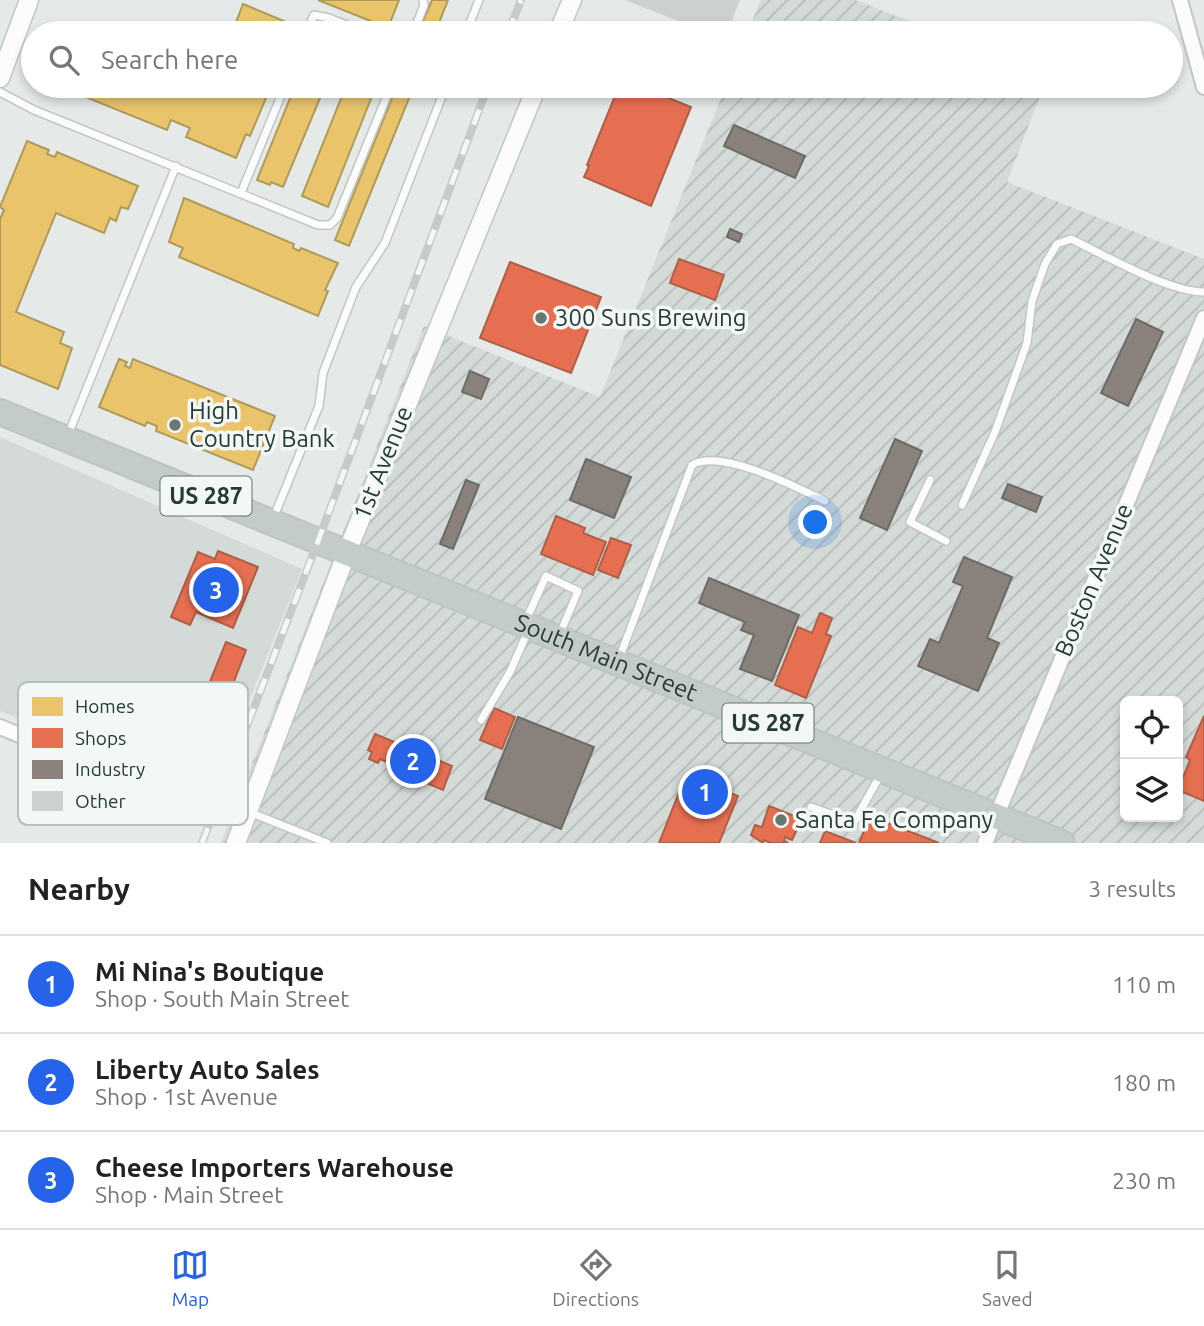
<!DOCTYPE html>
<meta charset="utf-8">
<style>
:root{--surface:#fff;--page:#f6f6f6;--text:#222;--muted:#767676;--line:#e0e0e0;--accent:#2563eb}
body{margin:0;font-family:Ubuntu,sans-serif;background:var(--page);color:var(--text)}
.controls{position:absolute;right:21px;bottom:21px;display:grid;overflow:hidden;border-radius:10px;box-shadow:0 4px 10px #0003}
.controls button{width:63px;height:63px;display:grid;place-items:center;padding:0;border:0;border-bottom:2px solid var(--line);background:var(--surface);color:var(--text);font:35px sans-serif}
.you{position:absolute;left:816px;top:523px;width:24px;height:24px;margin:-18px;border:5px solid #fff;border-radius:50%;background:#1a73e8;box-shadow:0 0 0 10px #1a73e833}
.badge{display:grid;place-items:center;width:46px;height:46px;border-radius:50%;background:var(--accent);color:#fff;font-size:23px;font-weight:700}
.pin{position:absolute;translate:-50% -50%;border:4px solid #fff;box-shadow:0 2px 7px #0006}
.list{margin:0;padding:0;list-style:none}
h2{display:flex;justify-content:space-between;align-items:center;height:91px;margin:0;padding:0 28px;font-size:30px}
h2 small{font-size:23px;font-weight:400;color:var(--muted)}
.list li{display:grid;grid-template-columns:46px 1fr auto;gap:21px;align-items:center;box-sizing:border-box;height:98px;padding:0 28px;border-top:2px solid var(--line)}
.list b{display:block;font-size:26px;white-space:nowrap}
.list p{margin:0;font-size:23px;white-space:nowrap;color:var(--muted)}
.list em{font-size:23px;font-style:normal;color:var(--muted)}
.icon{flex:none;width:38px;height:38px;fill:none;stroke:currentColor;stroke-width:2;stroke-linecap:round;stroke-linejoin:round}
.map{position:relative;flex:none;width:1204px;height:843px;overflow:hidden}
.search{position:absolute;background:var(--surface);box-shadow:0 4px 10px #0003;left:21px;right:21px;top:21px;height:77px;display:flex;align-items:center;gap:18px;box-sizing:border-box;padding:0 24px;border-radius:38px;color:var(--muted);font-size:26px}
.sheet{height:385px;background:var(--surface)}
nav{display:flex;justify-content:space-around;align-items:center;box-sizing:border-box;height:98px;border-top:2px solid var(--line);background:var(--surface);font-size:19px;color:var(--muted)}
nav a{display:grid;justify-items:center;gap:4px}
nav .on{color:var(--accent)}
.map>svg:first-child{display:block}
.built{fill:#d4dad7}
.industrial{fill:url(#industrial-furrows);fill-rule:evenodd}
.homes{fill:#e9c46a;stroke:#ae9b5a;stroke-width:2}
.shops{fill:#e76f51;stroke:#ad5f48;stroke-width:2}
.industry{fill:#8a817c;stroke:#6c6c66;stroke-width:2}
.building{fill:#ccd1cf;stroke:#ced2d0;stroke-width:2}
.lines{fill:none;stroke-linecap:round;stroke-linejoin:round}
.service-casing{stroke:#c2c6c4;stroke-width:10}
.minor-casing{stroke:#c2c6c4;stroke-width:18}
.tertiary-casing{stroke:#c2c6c4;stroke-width:21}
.trunk-casing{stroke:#bdc5c2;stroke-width:28}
.service{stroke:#fbfcfb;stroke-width:7}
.minor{stroke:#fbfcfb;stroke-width:14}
.tertiary{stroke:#fbfcfb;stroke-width:18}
.trunk{stroke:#c4ccca;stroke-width:24}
.rail-casing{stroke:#c7cac9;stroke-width:8}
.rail{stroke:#f3f8f6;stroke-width:5;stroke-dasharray:16;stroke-linecap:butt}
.poi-dot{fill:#687873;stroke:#f3f8f6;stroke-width:2.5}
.labels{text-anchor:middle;stroke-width:7;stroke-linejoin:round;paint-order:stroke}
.shield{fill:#f3f8f6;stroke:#63746e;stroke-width:2}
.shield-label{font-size:23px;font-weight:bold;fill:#253b34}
.poi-label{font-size:24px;fill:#253b34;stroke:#f3f8f6;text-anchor:start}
.street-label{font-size:24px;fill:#253b34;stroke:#f3f8f6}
.key{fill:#f3f8f6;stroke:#b5bfbc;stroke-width:2}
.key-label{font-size:19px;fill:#253b34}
</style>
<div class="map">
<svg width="1204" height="843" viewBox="0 0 1204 843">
<defs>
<pattern id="industrial-furrows" width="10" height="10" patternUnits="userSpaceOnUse" patternTransform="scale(1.75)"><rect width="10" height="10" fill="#d4dad7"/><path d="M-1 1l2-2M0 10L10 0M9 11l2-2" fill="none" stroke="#b6bcb9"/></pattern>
</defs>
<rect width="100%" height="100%" fill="#e5e9e7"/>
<polygon class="built" points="0,437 302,569 219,776 127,761 0,711"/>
<g class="industrial">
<polygon points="761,0 855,0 940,33 747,33"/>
<path d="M 726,86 L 1044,86 L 1007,182 L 1204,259 L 1204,843 L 221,843 L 424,326 L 600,397 ZM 1125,701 L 1178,701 L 1178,817 L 1125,817 Z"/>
</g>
<g class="homes">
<polygon points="318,0 399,0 388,28"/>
<polygon points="432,0 448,0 435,33 418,33"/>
<polygon points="243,4 284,21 282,28 292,33 232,33"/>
<polygon points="81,86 181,86 206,96 210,86 271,86 250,136 246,134 236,158 186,137 190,128 171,120 167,130 78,94"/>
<polygon points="295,86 325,86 283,187 271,182 270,185 257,180"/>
<polygon points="346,86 376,86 328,207 302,196"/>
<polygon points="397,86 414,86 349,246 335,240"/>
<polygon points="27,141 49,150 47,154 55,157 57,152 138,186 128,209 121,207 116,221 110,218 104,233 56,213 16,312 64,332 60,343 72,348 58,389 0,365 0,219 4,210 0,207"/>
<polygon points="184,198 294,244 293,248 299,251 301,248 338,263 325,290 328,291 318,316 179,257 183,248 169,242"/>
<polygon points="119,359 127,362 125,366 130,368 133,359 275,416 253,470 156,431 157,426 147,422 145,426 99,407"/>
</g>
<g class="shops">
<polygon points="619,86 639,86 691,107 651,206 584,177 589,166 587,165"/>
<polygon points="679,259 724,275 715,300 670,283"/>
<polygon points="510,262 601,297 571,373 480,338"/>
<polygon points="556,516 585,528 583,533 606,542 593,575 541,554"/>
<polygon points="611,538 631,545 618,578 598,570"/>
<polygon points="218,551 258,567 233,628 196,612 190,625 171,617 198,552 215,559"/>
<polygon points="820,613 832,618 826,634 831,636 806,698 775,685 798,627 812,633"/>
<polygon points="226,642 246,650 230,692 209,684"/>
<polygon points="494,708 515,717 502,749 480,740"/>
<polygon points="1204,716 1204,801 1178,790 1190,760 1186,757"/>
<polygon points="375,734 452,766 443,790 395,770 396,766 380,759 378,763 369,759 372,752 368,750"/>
<polygon points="686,775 738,796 719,843 659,843"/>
<polygon points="769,806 802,819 792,840 785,837 784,841 788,843 771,843 764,840 763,843 751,835 755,825 762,827"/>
<polygon points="870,816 939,843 859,843"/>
<polygon points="825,831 856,843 820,843"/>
</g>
<g class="industry">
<polygon points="734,125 805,156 795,178 724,146"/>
<polygon points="730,229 742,234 739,242 727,237"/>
<polygon points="1136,319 1163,332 1128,406 1101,393"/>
<polygon points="470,371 489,379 481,399 462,392"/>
<polygon points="895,439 922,451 887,530 860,518"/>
<polygon points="586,459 631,477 614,518 570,500"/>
<polygon points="466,480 479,485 453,549 440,544"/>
<polygon points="1008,484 1042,497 1036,512 1002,498"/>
<polygon points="964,557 1012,577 987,638 999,643 978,691 918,666 930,639 939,643 963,586 953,582"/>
<polygon points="709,578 799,615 772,681 740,669 754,635 741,630 745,622 699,603"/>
<polygon points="518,717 594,747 561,829 485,799"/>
</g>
<polygon class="building" points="628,0 739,0 726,33 711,33"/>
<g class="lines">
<g class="service-casing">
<g id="service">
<polyline points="306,33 314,15 329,18 367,33"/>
<polyline points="413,33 424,5 423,0"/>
<polyline points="466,33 479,0"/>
<polyline points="0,92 34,110 318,225 330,225 337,218 391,86"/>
<polyline points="241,193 285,86"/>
<polyline points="68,435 176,166"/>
<polyline points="930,480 910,522 946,541"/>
<path d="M 962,505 L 995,432 L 1027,343 L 1032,301 L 1045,264 L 1057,244 L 1071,239 C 1107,256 1166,291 1204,292"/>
<polyline points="273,519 319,406 323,373 356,287 385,243 446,86"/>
<polyline points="526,620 546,576 578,591 559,636"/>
<path d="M 619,659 L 692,465 C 721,448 796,487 825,501"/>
<polyline points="481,720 510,672 528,631"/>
<polyline points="811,807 854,822 881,774"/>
<polyline points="249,812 327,843"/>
</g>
</g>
<g class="minor-casing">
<g id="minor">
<polyline points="1180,0 1204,87"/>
<polyline points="0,727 87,763 142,781 219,799 248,811"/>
<polyline points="985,843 1204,318"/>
</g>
</g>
<g class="tertiary-casing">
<g id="tertiary">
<polyline points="558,33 572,0"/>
<polyline points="0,78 29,0"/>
<polyline points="236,843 347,552 537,86"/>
</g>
</g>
<g class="trunk-casing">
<g id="trunk">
<path id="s1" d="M 0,412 L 1062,843"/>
</g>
</g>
<use href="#service" class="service"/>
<use href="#minor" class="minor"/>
<use href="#tertiary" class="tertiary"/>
<use href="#trunk" class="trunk"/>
<g class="rail-casing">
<g id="rail">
<polyline points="508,33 521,0"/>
<polyline points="202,843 318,541 488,86"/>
</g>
</g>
<use href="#rail" class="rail"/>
</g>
<g class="poi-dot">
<circle cx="541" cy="318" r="7"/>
<circle cx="175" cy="425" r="7"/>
<circle cx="781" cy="820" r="7"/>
</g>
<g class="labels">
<g class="shield">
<rect x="160.5" y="476.5" width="91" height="39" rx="5"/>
<rect x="722.5" y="703.5" width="91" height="39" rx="5"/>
</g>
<g class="shield-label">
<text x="206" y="504">US 287</text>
<text x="768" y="731">US 287</text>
</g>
<g class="poi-label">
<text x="555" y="326">300 Suns Brewing</text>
<text x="189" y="419">High<tspan x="189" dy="28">Country Bank</tspan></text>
<text x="795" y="828">Santa Fe Company</text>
</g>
<g class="street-label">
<text transform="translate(383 463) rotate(-68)" y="8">1st Avenue</text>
<text transform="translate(1094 580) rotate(-67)" y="8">Boston Avenue</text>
<text dy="8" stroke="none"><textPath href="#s1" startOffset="654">South Main Street</textPath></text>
</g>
</g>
<rect x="18" y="682" width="230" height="143" rx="10" class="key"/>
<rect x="32" y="697" width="31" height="19" fill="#e9c46a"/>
<rect x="32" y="728" width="31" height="20" fill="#e76f51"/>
<rect x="32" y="760" width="31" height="19" fill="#8a817c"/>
<rect x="32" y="791" width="31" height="20" fill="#ccd1cf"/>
<g class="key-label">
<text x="75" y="713">Homes</text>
<text x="75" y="745">Shops</text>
<text x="75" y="776">Industry</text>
<text x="75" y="808">Other</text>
</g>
</svg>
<div class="controls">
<button><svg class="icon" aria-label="locate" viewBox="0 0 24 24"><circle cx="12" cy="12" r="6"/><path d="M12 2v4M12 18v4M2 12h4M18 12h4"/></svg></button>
<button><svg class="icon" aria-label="layers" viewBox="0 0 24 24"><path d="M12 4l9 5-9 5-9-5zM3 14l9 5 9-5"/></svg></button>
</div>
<div class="you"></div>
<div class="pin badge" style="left:705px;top:792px">1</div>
<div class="pin badge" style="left:413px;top:761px">2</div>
<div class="pin badge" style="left:216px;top:590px">3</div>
<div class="search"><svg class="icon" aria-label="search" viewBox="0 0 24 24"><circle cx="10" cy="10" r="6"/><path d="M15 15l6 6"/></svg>Search here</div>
</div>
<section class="sheet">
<h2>Nearby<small>3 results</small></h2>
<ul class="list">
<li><span class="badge">1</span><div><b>Mi Nina's Boutique</b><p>Shop · South Main Street</p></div><em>110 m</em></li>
<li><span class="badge">2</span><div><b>Liberty Auto Sales</b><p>Shop · 1st Avenue</p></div><em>180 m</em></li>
<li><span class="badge">3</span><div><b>Cheese Importers Warehouse</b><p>Shop · Main Street</p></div><em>230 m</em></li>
</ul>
</section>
<nav>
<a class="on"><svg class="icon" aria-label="map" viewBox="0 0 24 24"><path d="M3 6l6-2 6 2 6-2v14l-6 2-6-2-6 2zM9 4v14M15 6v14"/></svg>Map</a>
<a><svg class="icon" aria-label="directions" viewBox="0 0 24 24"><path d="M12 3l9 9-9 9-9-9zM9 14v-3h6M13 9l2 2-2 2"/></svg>Directions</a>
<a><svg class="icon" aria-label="saved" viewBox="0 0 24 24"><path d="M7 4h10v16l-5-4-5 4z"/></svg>Saved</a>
</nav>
